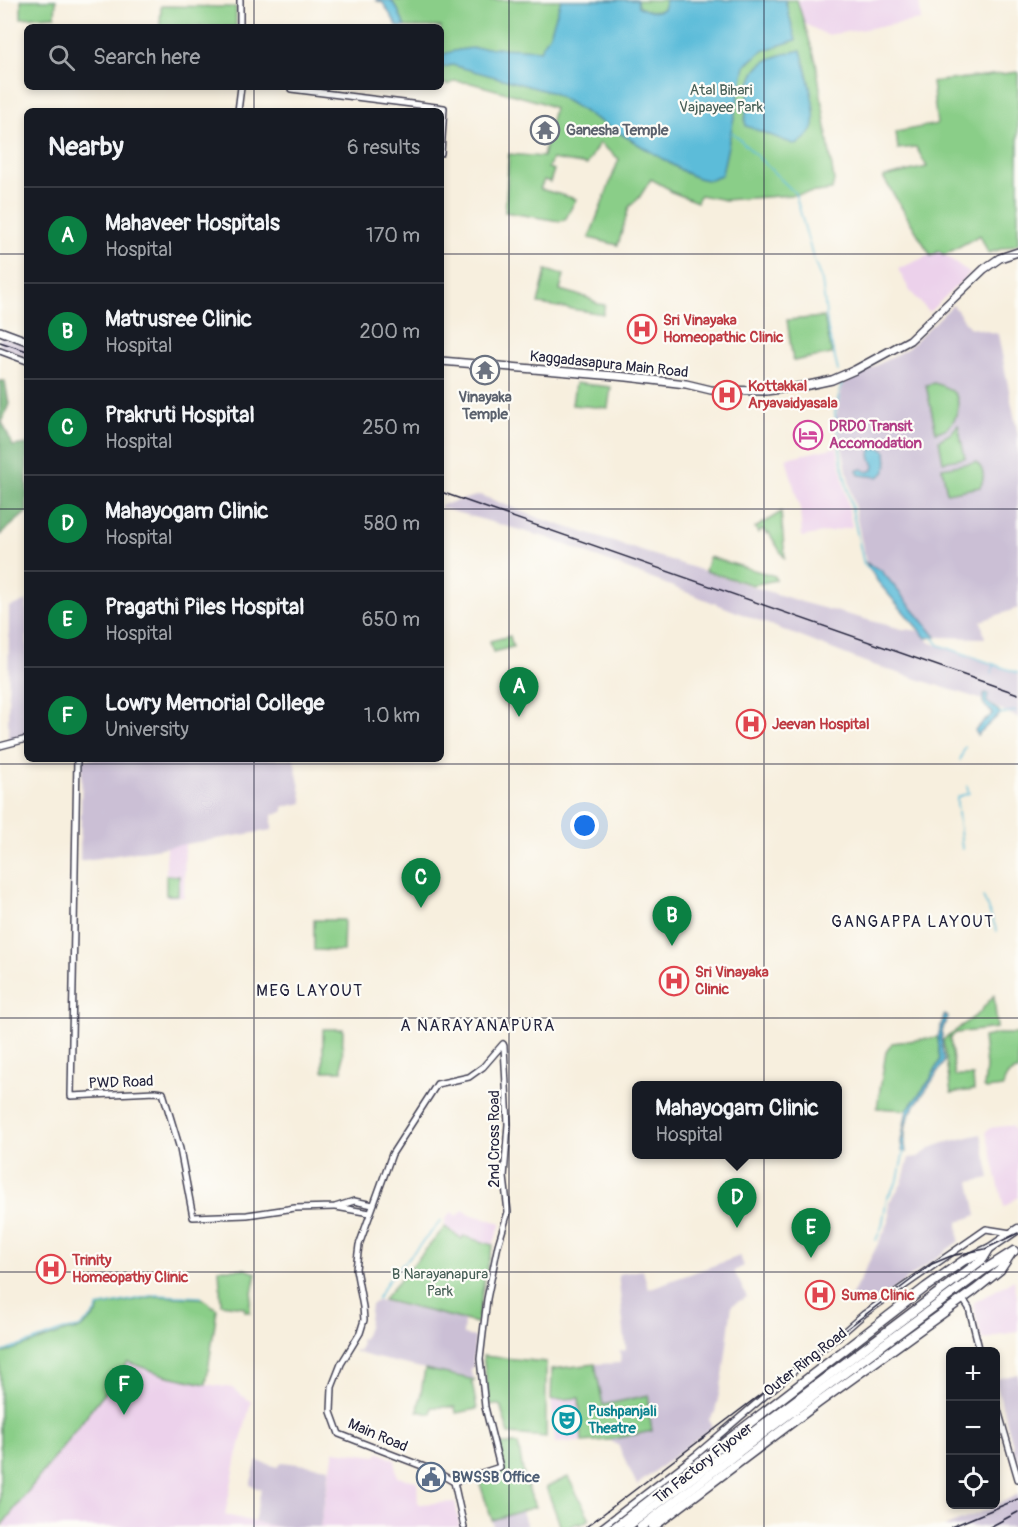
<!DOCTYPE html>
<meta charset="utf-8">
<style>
:root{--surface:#171b24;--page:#242831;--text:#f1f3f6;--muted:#9ea1a6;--line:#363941;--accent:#0b8043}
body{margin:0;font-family:Pangolin,sans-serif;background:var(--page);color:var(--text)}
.controls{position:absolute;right:18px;bottom:18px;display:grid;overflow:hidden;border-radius:9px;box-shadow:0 3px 9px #0003}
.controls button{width:54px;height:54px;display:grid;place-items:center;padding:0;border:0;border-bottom:2px solid var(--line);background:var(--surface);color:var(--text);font:30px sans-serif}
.you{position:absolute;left:585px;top:826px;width:21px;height:21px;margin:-15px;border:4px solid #fff;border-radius:50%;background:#1a73e8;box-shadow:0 0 0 9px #1a73e833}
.badge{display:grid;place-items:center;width:39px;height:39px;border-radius:50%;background:var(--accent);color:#fff;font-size:20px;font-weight:700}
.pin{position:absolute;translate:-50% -50px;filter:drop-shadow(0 2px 3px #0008)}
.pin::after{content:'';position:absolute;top:32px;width:21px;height:18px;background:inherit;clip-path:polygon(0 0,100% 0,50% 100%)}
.popup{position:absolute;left:632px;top:1081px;width:210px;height:78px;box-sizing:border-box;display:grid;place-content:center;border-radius:9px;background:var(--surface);filter:drop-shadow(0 2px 4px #0005);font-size:20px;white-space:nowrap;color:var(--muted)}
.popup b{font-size:22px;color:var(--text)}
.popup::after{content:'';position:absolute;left:50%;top:100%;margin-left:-12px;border:12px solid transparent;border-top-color:var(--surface)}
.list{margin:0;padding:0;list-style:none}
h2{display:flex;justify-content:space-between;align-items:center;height:78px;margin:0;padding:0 24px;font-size:26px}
h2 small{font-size:20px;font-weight:400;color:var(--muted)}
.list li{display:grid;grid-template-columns:39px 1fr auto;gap:18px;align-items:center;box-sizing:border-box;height:96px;padding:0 24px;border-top:2px solid var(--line)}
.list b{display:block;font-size:22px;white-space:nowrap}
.list p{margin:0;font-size:20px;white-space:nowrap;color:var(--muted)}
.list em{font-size:20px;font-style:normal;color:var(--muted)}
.icon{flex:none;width:33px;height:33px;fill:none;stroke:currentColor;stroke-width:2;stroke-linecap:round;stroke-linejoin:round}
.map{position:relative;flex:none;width:1018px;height:1527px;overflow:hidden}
.search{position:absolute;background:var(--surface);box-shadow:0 3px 9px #0003;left:24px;top:24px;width:420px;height:66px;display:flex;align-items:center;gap:15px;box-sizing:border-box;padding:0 21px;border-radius:9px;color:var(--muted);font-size:22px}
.panel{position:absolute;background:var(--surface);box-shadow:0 3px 9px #0003;left:24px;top:108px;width:420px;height:654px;border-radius:9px}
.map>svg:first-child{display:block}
.built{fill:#ecd1eb}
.industrial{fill:#cbbfd5}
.green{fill:#8ace88;stroke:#567862;stroke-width:1.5}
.forest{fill:#6fb174;stroke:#486a58;stroke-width:1.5}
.water{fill:#5bbcd9;stroke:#3e6f8a;stroke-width:1.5}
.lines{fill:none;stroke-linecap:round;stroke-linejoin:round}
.stream{stroke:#5bbcd9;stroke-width:1.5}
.minor-casing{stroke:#424153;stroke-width:8}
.major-casing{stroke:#424153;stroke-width:10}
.highway-casing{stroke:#424153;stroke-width:11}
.minor{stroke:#fff;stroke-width:5}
.major{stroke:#fff;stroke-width:7}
.highway{stroke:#fff;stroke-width:8}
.rail{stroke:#22223b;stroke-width:1.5}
.grid{fill:none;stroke:#22223b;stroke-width:1.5;stroke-opacity:0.55}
.labels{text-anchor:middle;stroke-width:4.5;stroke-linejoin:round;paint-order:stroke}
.park-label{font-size:15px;fill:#465e56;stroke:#fdfcf7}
.worship-label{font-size:15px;font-weight:bold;fill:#5b616d;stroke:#fdfcf7;text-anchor:start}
.health-label{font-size:15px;font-weight:bold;fill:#be3a42;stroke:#fdfcf7;text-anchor:start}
.street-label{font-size:15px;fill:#22223b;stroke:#fdfcf7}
.hotel-label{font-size:15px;font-weight:bold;fill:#b23c85;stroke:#fdfcf7;text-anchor:start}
.culture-label{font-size:15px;font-weight:bold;fill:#0d838f;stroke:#fdfcf7;text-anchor:start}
.service-label{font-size:15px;font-weight:bold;fill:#4e5e75;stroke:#fdfcf7;text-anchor:start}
.neighbourhood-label{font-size:16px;letter-spacing:1.5px;fill:#22223b;stroke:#fdfcf7}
</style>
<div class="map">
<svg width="1018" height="1527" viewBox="0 0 1018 1527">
<rect width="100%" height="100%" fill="#fdfcf7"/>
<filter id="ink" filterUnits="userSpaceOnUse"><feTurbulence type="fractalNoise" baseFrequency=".0167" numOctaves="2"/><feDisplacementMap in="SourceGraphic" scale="12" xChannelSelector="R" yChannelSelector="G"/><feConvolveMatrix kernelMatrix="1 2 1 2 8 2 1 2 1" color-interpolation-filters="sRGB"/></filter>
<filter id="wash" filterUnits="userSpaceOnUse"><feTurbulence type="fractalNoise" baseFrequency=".008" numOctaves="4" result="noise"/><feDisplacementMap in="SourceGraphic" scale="24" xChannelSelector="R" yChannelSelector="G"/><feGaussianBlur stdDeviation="1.35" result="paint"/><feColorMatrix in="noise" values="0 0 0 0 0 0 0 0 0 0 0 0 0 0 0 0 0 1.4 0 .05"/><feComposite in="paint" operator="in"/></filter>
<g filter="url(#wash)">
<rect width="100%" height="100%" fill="#f7efde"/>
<g class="built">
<polygon points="797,0 919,0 921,20 827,35 803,23"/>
<polygon points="939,251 970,273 929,312 910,291 898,269"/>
<polygon points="837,447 852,527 802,537 800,509 786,458"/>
<polygon points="185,843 184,897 166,897 166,846"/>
<polygon points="1007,1126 1012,1126 1018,1136 1018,1197 1004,1207 986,1132 989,1128"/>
<polygon points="463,1210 469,1214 501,1223 493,1245 464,1236 463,1239 445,1227 445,1219 452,1212 457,1216"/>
<polygon points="1014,1280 1018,1302 1018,1331 982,1340 973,1303"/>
<polygon points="156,1296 201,1298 217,1309 206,1384 232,1388 251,1402 237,1456 225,1515 278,1527 4,1527 0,1523 0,1354 67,1331 80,1329 97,1314 98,1307"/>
<polygon points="579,1397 582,1442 555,1443 551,1400"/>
<polygon points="334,1451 377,1456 378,1452 395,1460 397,1477 417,1481 418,1504 455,1502 460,1527 320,1527"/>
</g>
<g class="industrial">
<polygon points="953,305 969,327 998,334 1018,436 1018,608 981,621 985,638 936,637 881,570 866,563 836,417 843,384 908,348"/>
<polygon points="0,336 27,345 27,357 0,347"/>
<polygon points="480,495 541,519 808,604 902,629 921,631 929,642 1018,674 1018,718 980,699 870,664 548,538 441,508 441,505"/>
<polygon points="27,601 27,735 8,741 9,607"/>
<polygon points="82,759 294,759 303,803 283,807 283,812 272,815 272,830 80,861"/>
<polygon points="981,1134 990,1178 970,1182 977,1215 958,1222 959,1241 868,1308 849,1301 889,1222 889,1203 902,1183 909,1158 918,1157 933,1147 944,1143"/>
<polygon points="740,1256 744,1266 734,1271 747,1297 732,1305 723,1376 715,1412 709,1419 712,1427 637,1485 618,1445 609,1440 595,1364 621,1363 620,1351 626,1350 618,1274 643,1270 648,1289"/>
<polygon points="378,1300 464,1320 463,1335 475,1337 473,1366 470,1370 475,1380 372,1357 353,1351 359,1350 361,1345 360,1340 364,1338 368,1327 371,1305"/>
<polygon points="1018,1374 1018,1464 996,1383 996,1379"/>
<polygon points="257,1461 278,1467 282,1462 330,1468 320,1527 278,1527 254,1522 261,1490 250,1485"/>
<polygon points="1018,1494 1018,1527 944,1527 991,1508"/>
<polygon points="522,1511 527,1527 493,1527 492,1520"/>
</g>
<g class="green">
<polygon points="21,0 56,0 55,16 21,18"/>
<polygon points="391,0 797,0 816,62 834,181 832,190 792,195 725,200 700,195 697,202 669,191 669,189 651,179 639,198 629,207 618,245 589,238 619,159 599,143 587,165 552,159 548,168 554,170 550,182 544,180 540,189 576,199 565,220 559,221 505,212 509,154 543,157 554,108 540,102 471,83 454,81 449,85 441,83 441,27 405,27 398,10"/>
<polygon points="161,6 236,7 236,27 160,27"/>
<polygon points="1018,72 1018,244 988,253 980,235 944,255 939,251 931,256 883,177 927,167 916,147 898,149 896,132 937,124 932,82"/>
<polygon points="546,270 564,275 560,290 588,298 598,304 605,305 603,314 538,304"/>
<polygon points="824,317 832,354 793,361 787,320"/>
<polygon points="575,383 611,387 608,408 572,405"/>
<path d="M 934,383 C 940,385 947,387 952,391 C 962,398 958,418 949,426 C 946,429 940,431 936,432 L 926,385 Z"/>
<polygon points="958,425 965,458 943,462 939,440 950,434"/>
<path d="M 976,462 C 984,469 985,478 980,487 L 947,493 L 942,468 Z"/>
<polygon points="781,512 785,559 769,533 766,534 763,529 758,533 755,528"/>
<polygon points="709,557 775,576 776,580 753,585 705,571"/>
<polygon points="510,636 513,647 493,652 490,641"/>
<polygon points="166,875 179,876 178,895 166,895"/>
<polygon points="314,920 344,920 343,951 314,950"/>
<polygon points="994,995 997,1028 956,1033 950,1038 955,1076 973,1076 974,1090 951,1093 943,1040 979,1013"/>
<polygon points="323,1029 343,1029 342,1071 323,1071"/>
<path d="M 998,1034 L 1018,1034 L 1018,1071 C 1009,1072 1005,1077 1003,1087 L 986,1089 L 984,1087 L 986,1067 L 983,1037 Z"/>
<polygon points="938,1037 940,1060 930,1080 907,1110 877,1108 886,1052 892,1043"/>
<polygon points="445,1227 462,1239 463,1236 493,1245 485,1276 477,1323 383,1300"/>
<polygon points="219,1269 245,1269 256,1273 250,1303 250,1312 245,1311 244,1307 221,1304"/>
<polygon points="156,1296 201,1298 217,1309 206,1384 164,1375 128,1362 2,1525 0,1523 0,1354 67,1331 80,1329 97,1314 98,1307"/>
<polygon points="483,1356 546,1362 546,1437 509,1434 500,1405 490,1405"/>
<polygon points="595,1364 603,1405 649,1395 648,1406 652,1431 609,1440 582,1442 579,1398 551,1400 552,1369"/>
<polygon points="425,1369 475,1380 472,1382 477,1409 456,1413 455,1407 432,1407 431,1414 418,1411"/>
<polygon points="498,1444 518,1444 524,1476 535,1507 492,1520 478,1478 504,1469"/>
<polygon points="568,1477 590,1519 580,1525 579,1523 568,1527 561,1527 546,1487"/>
</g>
<polygon class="forest" points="0,381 5,381 9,404 2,422 13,446 27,444 27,512 0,535"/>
<g class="water">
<polygon points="375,0 391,0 398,10 405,27 398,27 383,3"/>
<path d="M 561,0 L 637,0 L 638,6 C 646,11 654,14 663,9 L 666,0 L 785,0 L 796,40 L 762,51 L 745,66 L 722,174 C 711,184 699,179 686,173 L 553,93 L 452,65 L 441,68 L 441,55 C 473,43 506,49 540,50 L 550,34 Z"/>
<path d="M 801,50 C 805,65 819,115 813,129 C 809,137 803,140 796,145 L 746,126 L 745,121 C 751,71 748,61 801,50 Z"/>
<polygon points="881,448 886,452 887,465 884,473 878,477 859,475 857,470 862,469 868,472 873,470 874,466 870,456 871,449"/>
<polygon points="866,563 881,570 936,637 926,638 878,582"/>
<path d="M 985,693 L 988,694 L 987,702 L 999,711 L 1000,714 L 977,735 L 975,730 L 993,713 C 985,706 980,704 985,693 Z"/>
<path d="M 944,1015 L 948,1016 C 943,1027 940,1035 942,1047 C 942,1051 944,1057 944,1061 C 943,1065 939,1070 937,1073 C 920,1104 899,1111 906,1152 L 902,1151 L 901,1142 L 907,1110 L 930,1080 L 940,1060 L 938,1037 Z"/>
</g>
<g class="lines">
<g class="stream">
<polyline points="732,132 795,193 814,261 822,281 828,330 838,371"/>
<polyline points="842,382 835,413 842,463 864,565 870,569"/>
<polyline points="932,636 939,645 1018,673"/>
<polyline points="991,673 994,664"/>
<polyline points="999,714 1016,711"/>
<polyline points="960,760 965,747"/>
<polyline points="957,808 957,797 969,793 967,786"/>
<polyline points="958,812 962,849"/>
<polyline points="983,897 997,931"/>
<polyline points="876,1240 882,1226 887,1198 898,1180 904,1150"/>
<polyline points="377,1299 388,1281 441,1221"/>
<polyline points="0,1353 64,1330 79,1328 96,1313 97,1307 155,1295 201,1297"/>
</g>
</g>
</g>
<g filter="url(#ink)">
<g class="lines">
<g class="minor-casing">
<g id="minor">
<polyline points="240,0 240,27"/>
<polyline points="291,87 291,89 444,108 441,153"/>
<polyline points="238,111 241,87"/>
<polyline points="0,351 27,361"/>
<polyline points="0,746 27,739"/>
<polyline points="77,759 71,1096 155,1092 163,1093 180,1149 193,1217 247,1215 295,1208 335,1207 354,1201 373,1205"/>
<polyline points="336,1207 370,1213"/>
<polyline points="963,1299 969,1308 980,1352"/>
<polyline points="996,1403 1018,1479"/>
<polyline points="454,1482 500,1467 485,1407 480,1359 487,1299 498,1245 508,1212 504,1177 508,1124 504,1046"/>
<polyline points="464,1527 454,1482 435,1471 339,1434 331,1412 332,1387 341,1364 360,1333 364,1320 363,1307 356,1269 359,1245 392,1154 437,1084 469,1077 483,1067 503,1044"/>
<polyline points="602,1527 697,1454 801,1365 839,1336 864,1314 986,1229 1011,1233"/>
</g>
</g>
<g class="major-casing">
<g id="major">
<polyline points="0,331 27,341"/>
<polyline points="441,361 627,377 686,384 711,390 766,391 804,386 832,380 855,370 910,340 984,269 1000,258 1018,252"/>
</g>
</g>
<g class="highway-casing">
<g id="highway">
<polyline points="615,1527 926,1287 963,1261 990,1248 1018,1229"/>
<polyline points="627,1527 983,1259 989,1249"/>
<polyline points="641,1527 765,1432 984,1270 1014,1251"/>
<polyline points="653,1527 818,1403 975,1290 1000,1270 1010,1255"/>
</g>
</g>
<use href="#minor" class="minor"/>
<use href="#major" class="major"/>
<use href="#highway" class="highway"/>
<g class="rail">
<polyline points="0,342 27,351"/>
<polyline points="441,492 1018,694"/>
<polyline points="586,1527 932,1264 951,1256 985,1249 1018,1233"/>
<polyline points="951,1527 1018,1499"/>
<polyline points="990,1527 1018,1512"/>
</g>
</g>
</g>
<path class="grid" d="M 254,0 L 254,27M 509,0 L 509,1527M 764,0 L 764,1527M 254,87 L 254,111M 0,254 L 27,254M 441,254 L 1018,254M 0,509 L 27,509M 441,509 L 1018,509M 254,759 L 254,1527M 0,764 L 1018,764M 0,1018 L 1018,1018M 0,1272 L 1018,1272"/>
<defs>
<g id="temple-ring" transform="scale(1.5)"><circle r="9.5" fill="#fdfcf7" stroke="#6b7280" stroke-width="1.5"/><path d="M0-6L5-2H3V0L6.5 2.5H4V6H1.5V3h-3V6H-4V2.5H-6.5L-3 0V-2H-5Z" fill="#6b7280"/></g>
<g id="hospital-ring" transform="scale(1.5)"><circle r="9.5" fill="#fdfcf7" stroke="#e0444e" stroke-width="1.5"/><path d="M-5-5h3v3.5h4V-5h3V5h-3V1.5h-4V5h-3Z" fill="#e0444e"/></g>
<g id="hotel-ring" transform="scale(1.5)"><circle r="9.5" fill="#fdfcf7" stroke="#d1479c" stroke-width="1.5"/><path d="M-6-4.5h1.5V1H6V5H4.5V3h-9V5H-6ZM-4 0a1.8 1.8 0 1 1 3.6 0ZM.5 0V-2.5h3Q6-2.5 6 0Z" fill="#d1479c"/></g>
<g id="theatre-ring" transform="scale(1.5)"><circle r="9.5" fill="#fdfcf7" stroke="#0f9aa8" stroke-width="1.5"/><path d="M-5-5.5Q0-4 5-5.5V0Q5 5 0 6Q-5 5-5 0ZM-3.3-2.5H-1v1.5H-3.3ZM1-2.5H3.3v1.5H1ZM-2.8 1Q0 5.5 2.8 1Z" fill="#0f9aa8"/></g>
<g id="civic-ring" transform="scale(1.5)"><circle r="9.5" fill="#fdfcf7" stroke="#5c6f8a" stroke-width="1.5"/><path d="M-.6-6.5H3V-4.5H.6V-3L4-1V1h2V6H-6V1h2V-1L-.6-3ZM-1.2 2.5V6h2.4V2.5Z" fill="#5c6f8a"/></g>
</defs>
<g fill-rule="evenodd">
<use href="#temple-ring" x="545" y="130"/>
<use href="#hospital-ring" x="642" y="329"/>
<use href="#temple-ring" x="485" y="370"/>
<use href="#hospital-ring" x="727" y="395"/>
<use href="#hotel-ring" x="808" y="435"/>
<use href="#hospital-ring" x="751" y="724"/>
<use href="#hospital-ring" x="674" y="981"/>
<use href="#hospital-ring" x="51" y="1269"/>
<use href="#hospital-ring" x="820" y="1295"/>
<use href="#theatre-ring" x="567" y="1420"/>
<use href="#civic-ring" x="431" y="1477"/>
</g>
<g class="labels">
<g class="park-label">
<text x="721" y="95">Atal Bihari<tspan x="721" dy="17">Vajpayee Park</tspan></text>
<text x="440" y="1279">B Narayanapura<tspan x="440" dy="17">Park</tspan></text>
</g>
<g class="worship-label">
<text x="566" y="135">Ganesha Temple</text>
<text x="485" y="402" text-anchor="middle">Vinayaka<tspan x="485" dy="17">Temple</tspan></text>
</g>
<g class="health-label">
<text x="663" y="325">Sri Vinayaka<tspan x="663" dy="17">Homeopathic Clinic</tspan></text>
<text x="748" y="391">Kottakkal<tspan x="748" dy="17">Aryavaidyasala</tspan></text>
<text x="772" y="729">Jeevan Hospital</text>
<text x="695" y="977">Sri Vinayaka<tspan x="695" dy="17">Clinic</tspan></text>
<text x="72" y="1265">Trinity<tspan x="72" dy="17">Homeopathy Clinic</tspan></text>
<text x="841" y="1300">Suma Clinic</text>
</g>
<g class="street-label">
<text transform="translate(609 364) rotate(6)" y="5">Kaggadasapura Main Road</text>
<text transform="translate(121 1082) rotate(-2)" y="5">PWD Road</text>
<text transform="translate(494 1139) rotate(-90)" y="5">2nd Cross Road</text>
<text transform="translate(805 1362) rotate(-38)" y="5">Outer Ring Road</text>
<text transform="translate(378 1435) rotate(23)" y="5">Main Road</text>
<text transform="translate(703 1463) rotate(-38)" y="5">Tin Factory Flyover</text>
</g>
<g class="hotel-label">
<text x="829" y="431">DRDO Transit<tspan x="829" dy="17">Accomodation</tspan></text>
</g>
<g class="culture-label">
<text x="588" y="1416">Pushpanjali<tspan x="588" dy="17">Theatre</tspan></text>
</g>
<g class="service-label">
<text x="452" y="1482">BWSSB Office</text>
</g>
<g class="neighbourhood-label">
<text x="913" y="927">GANGAPPA LAYOUT</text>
<text x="310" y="996">MEG LAYOUT</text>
<text x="478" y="1031">A NARAYANAPURA</text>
</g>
</g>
</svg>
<div class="controls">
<button>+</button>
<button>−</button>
<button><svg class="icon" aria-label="locate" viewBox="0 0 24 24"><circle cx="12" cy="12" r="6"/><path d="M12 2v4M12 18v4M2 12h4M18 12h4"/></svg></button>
</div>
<div class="you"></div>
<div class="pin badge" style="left:519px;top:717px">A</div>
<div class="pin badge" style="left:672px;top:946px">B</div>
<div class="pin badge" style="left:421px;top:908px">C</div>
<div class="pin badge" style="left:737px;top:1228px">D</div>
<div class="popup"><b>Mahayogam Clinic</b>Hospital</div>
<div class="pin badge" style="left:811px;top:1258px">E</div>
<div class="pin badge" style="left:124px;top:1415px">F</div>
<div class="search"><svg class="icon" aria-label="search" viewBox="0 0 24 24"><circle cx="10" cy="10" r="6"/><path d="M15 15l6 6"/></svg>Search here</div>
<section class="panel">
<h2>Nearby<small>6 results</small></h2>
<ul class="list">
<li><span class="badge">A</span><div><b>Mahaveer Hospitals</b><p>Hospital</p></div><em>170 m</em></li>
<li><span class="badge">B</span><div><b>Matrusree Clinic</b><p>Hospital</p></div><em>200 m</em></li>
<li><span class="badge">C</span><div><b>Prakruti Hospital</b><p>Hospital</p></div><em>250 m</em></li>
<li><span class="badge">D</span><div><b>Mahayogam Clinic</b><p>Hospital</p></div><em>580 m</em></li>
<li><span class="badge">E</span><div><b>Pragathi Piles Hospital</b><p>Hospital</p></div><em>650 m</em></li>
<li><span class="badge">F</span><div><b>Lowry Memorial College</b><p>University</p></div><em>1.0 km</em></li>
</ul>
</section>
</div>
